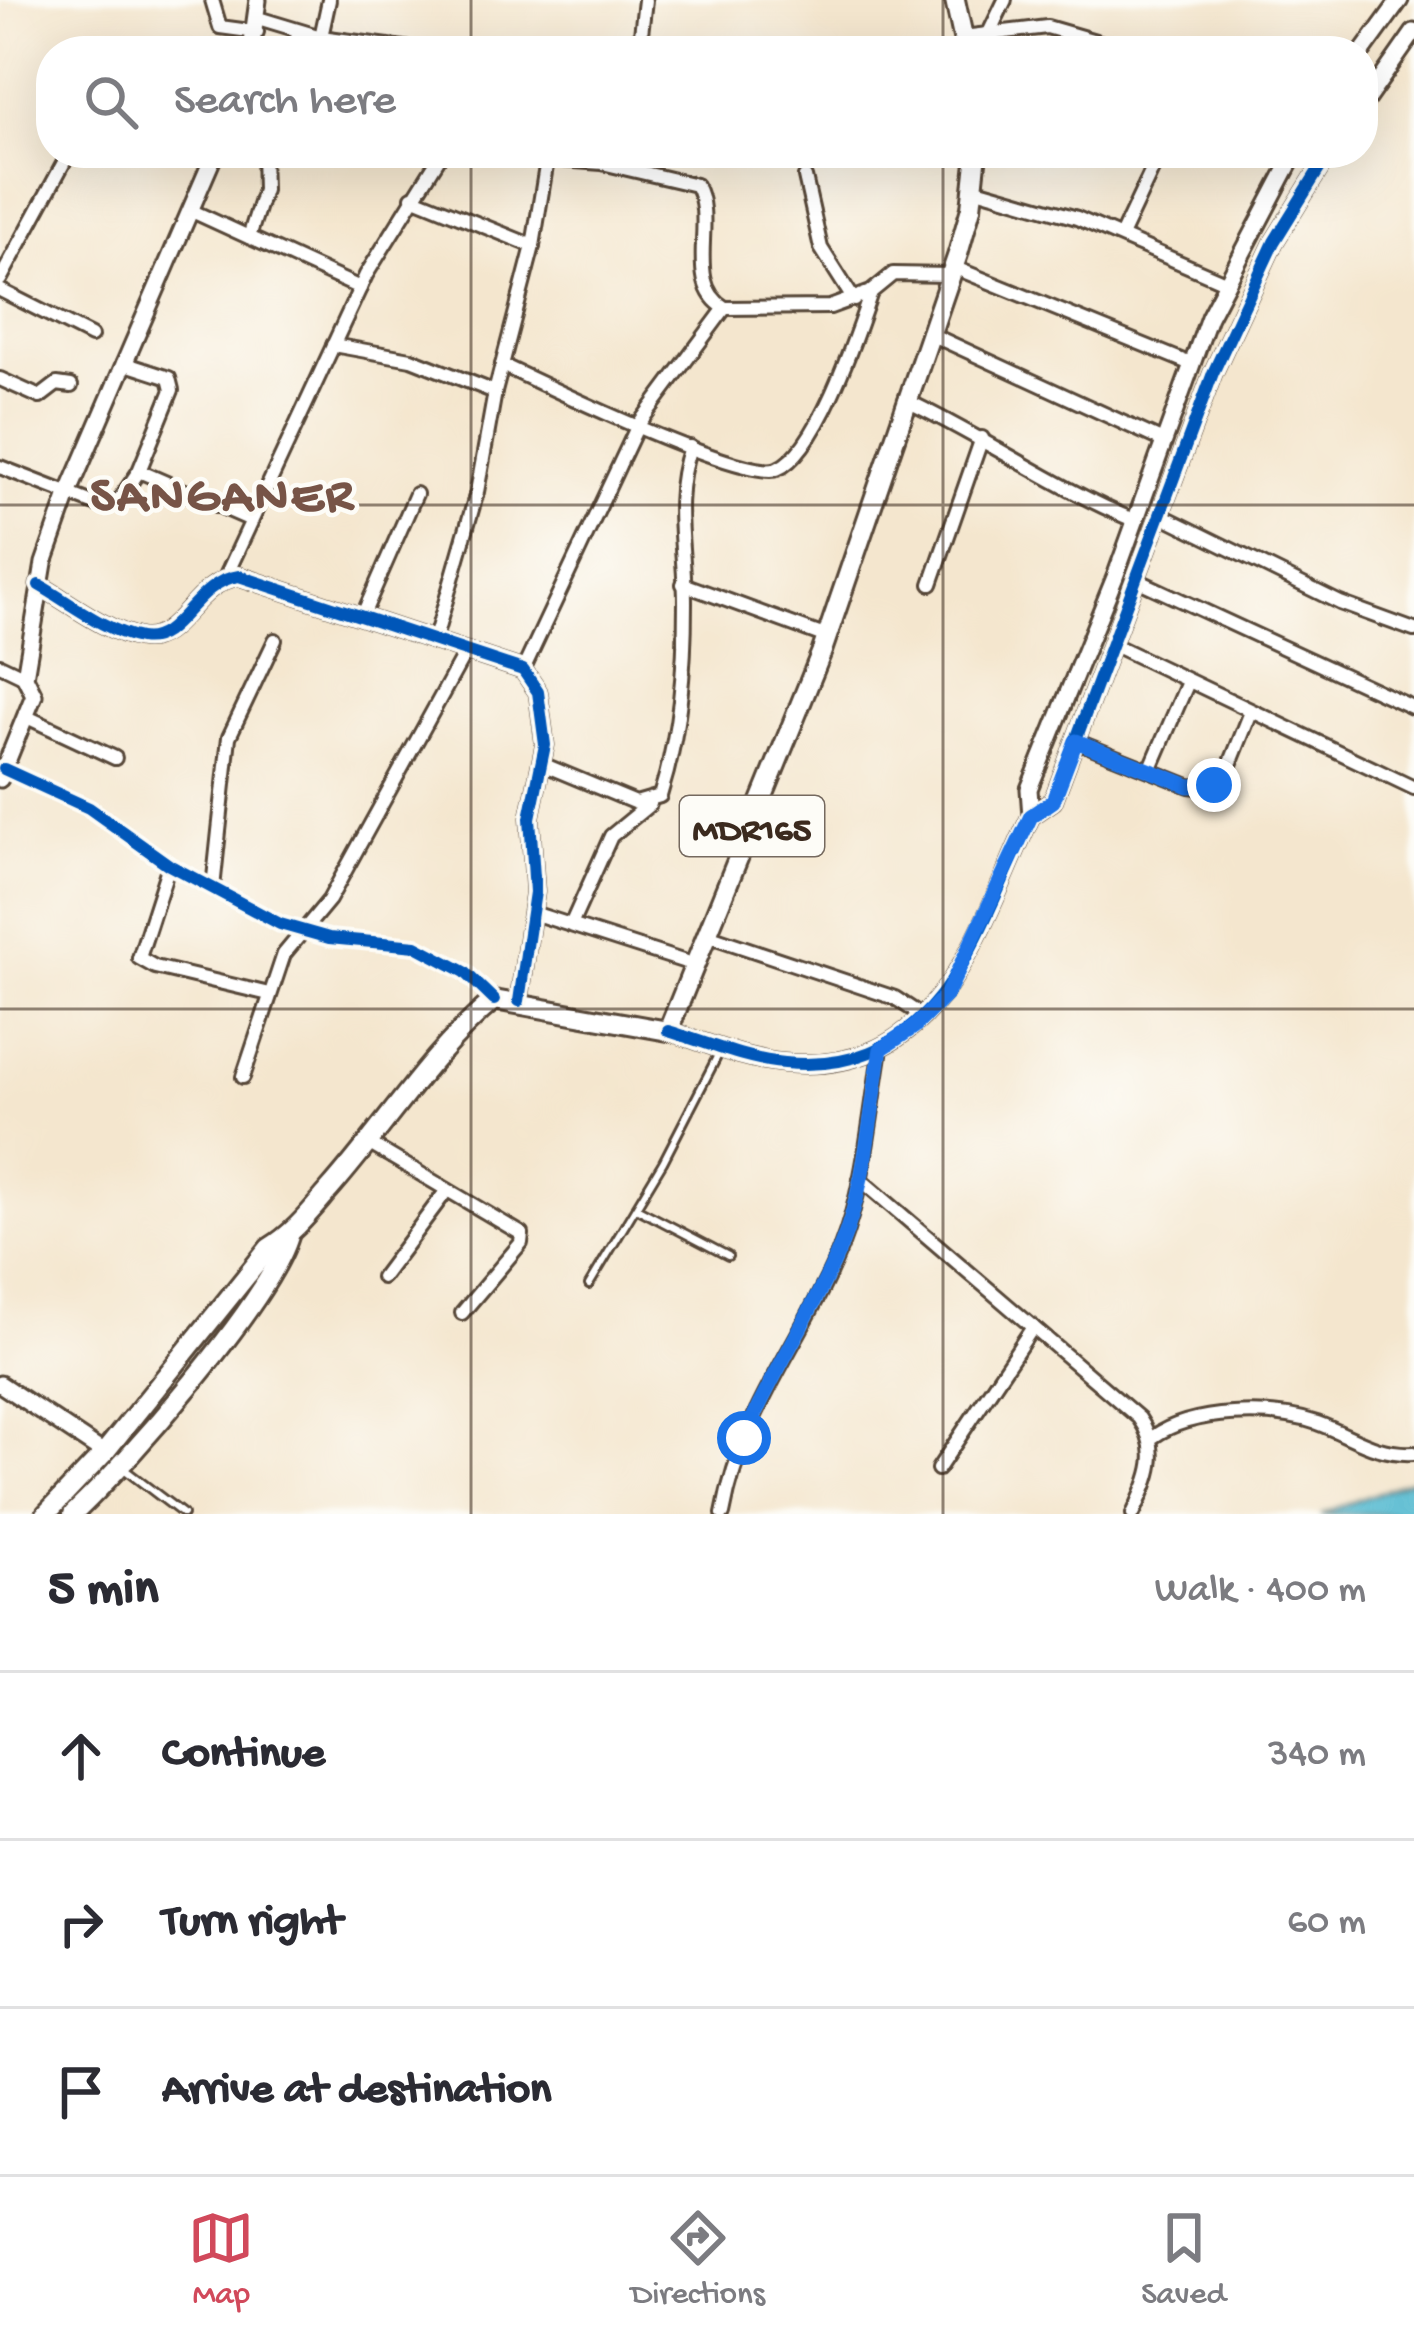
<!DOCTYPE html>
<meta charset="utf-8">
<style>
:root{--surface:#fff;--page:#f7f7f7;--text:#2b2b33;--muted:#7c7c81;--line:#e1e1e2;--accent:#d1495b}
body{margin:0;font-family:"Gochi Hand",sans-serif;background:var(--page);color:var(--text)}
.stop{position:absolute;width:36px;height:36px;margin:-27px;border:9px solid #1a73e8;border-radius:50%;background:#fff}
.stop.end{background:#1a73e8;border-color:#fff;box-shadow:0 3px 12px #0008}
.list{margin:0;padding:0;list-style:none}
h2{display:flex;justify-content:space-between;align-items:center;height:156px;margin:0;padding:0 48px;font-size:51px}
h2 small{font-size:39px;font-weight:400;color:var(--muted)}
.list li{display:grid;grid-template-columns:78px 1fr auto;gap:36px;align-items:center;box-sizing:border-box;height:168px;padding:0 48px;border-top:3px solid var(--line)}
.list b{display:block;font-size:45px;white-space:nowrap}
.list em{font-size:39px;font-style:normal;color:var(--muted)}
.icon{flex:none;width:66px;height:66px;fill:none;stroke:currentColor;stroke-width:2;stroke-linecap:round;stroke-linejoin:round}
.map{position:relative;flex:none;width:1414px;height:1514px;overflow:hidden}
.search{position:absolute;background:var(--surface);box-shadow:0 12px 48px #0002;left:36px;right:36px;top:36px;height:132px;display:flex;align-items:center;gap:30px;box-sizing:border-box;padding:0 42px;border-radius:48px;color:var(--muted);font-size:45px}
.sheet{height:660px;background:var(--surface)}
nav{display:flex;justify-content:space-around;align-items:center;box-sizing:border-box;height:168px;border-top:3px solid var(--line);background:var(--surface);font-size:33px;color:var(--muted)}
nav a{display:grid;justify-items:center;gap:6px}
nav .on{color:var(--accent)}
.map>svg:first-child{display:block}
.water{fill:#52b9d0;stroke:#467277;stroke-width:3}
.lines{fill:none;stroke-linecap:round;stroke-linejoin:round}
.service-casing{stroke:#574638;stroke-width:12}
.minor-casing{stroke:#574638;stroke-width:18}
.tertiary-casing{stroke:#574638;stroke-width:21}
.primary-casing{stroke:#574638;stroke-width:24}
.service{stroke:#fff;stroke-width:6}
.minor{stroke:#fff;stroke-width:12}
.tertiary{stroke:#fff;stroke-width:15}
.primary{stroke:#fff;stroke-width:18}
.cycleway-casing{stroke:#fdfcf7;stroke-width:20}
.cycleway{stroke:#0057b8;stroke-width:12}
.route{stroke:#1a73e8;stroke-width:15}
.grid{fill:none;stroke:#3b2a1e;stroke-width:3;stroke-opacity:0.55}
.labels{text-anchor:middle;stroke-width:9;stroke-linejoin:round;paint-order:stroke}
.shield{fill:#fdfcf7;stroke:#75695f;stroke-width:3}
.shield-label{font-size:36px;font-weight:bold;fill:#3b2a1e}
.district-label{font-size:51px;font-weight:bold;letter-spacing:3px;fill:#775447;stroke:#fdfcf7}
</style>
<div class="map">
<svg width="1414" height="1514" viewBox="0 0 1414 1514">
<rect width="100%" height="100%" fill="#fdfcf7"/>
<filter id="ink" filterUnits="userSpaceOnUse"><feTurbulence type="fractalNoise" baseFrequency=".00833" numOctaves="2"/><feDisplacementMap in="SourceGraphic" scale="24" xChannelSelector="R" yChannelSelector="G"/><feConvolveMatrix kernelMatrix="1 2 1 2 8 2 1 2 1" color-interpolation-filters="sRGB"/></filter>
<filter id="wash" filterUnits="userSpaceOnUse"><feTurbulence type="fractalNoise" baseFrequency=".004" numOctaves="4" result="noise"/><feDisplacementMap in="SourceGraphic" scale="48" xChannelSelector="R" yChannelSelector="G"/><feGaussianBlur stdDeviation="2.7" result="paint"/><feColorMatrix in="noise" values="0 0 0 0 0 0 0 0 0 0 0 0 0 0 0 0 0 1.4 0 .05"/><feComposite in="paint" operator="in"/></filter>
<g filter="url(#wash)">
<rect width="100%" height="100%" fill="#f4e6ce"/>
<polygon class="water" points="1414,1479 1414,1514 1321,1514"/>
</g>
<g filter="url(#ink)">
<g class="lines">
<g class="service-casing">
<g id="service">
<polyline points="636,1208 728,1256"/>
<polyline points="589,1285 663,1162 719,1053"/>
<polyline points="124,1469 183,1514"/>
</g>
</g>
<g class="minor-casing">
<g id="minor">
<polyline points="212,0 220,27 257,32"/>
<polyline points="258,18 321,37 426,51"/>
<polyline points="989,33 1005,0"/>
<polyline points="321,37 329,0"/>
<polyline points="963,37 1047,27 1130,51"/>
<polyline points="292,51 299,32"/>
<polyline points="639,51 645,0"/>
<path d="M 548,159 L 602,163 L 696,185 C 717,221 683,284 725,308 L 830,307 L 871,292 L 893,274 L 950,275"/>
<polyline points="805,177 821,248 854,300"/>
<polyline points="973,188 1077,218 1225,282"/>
<polyline points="412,197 533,246"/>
<polyline points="192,211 360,288"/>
<polyline points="1121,236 1160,153"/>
<polyline points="249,237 264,190 263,153"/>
<polyline points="953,267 1191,364"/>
<polyline points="0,280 69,153"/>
<polyline points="0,290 91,336"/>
<polyline points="928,333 1163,441"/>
<polyline points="333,345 411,359 495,392"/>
<path d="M 502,365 C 542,384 745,482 777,469 C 818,452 857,333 871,292"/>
<polyline points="0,379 40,397 57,384 71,386"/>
<path d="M 905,400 C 984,437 1055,488 1136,521"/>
<polyline points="0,467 95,504 117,503 139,471 172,390 169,378 123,363"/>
<polyline points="139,471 249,519"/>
<polyline points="1161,515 1340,603 1414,630"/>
<polyline points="225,578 366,275 442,153"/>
<polyline points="1137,580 1414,708"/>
<polyline points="683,584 827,637"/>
<polyline points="931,584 982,438"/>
<polyline points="362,617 416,494"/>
<polyline points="434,642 477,492 495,392 533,246 548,154"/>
<polyline points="1114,645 1414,788"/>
<polyline points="0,665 25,677"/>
<polyline points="523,670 638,425 725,308"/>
<polyline points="27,717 115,758"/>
<polyline points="1076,741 1189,786 1207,788 1227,772 1251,712"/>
<path d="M 542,764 L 636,803 L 660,796 C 680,733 685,668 685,603 C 685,547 671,502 690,447"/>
<polyline points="4,769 89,808 169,865 280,924 329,938 416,946 465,972 494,1000"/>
<polyline points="1150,770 1188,682"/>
<polyline points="169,865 139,958 155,967 269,994"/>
<polyline points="213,888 229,737 275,640"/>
<polyline points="533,913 695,965"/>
<polyline points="571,925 611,836 650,804"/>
<polyline points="707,935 895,998 924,1017"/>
<polyline points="243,1077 284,954 329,900 466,651"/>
<polyline points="370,1144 522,1234 521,1243 462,1313"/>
<path d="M 860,1179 L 1139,1418 C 1163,1452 1149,1479 1133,1514"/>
<polyline points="382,1277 447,1190"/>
<path d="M 1153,1437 C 1192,1409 1272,1408 1317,1423 C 1353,1436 1374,1455 1414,1453"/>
<polyline points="938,1469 1033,1327"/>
<path d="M 723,1514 C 742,1408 803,1341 841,1247 C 865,1185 870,1114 881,1049"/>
</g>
</g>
<g class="tertiary-casing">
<g id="tertiary">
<polyline points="251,51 258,0"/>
<polyline points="1363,51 1400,0"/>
<polyline points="1363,105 1414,32"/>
<path d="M 39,585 C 69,602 105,631 140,638 C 179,645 193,582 239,576 L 523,670 L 538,692 L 545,745 L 530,818 L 535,892 L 519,1001"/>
<polyline points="0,779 34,695 25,677 44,563 69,492 215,153"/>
<polyline points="1031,816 1029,789 1115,577 1209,317 1295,153"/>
<path d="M 668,1031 C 705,1042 746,1060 784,1063 C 942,1078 977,930 1031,816 L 1053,801 L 1213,373 L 1274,242 L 1329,153"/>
<polyline points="0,1384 104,1453"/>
</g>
</g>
<g class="primary-casing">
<g id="primary">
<polyline points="955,0 963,37 972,51"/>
<path d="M 46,1514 L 104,1453 L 269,1248 C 294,1233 310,1212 329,1190 C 385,1127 429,1054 494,1000 L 668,1031 L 822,651 L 958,254 L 971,208 L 977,153"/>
<path d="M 73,1514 C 126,1465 270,1300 289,1236"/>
</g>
</g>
<use href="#service" class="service"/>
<use href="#minor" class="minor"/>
<use href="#tertiary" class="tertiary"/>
<use href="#primary" class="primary"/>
<g class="cycleway-casing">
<g id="cycleway">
<path d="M 39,585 C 69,602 105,631 140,638 C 179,645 193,582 239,576 L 523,670 L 538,692 L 545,745 L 530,818 L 535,892 L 519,1001"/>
<polyline points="4,769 89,808 169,865 280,924 329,938 416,946 465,972 494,1000"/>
<path d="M 668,1031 C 705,1042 746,1060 784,1063 C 942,1078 977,930 1031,816 L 1053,801 L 1213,373 L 1274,242 L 1329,153"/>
</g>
</g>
<use href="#cycleway" class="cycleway"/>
</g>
</g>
<g class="lines" filter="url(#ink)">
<path class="route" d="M 744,1438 C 772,1373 812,1314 840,1248 C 866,1187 870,1114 881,1049 L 914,1027 L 947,994 L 1031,816 L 1053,801 L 1076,741 L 1189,786 L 1214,785"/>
</g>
<path class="grid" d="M 471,0 L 471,51M 943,0 L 943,51M 471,153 L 471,1514M 943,153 L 943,1514M 0,505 L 1414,505M 0,1009 L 1414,1009"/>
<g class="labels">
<rect class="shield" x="680" y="796" width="144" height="60" rx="9"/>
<g class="shield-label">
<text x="752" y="839">MDR165</text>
</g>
<g class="district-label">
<text x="223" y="509">SANGANER</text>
</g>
</g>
</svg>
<div class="stop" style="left:744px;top:1438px"></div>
<div class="stop end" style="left:1214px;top:785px"></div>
<div class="search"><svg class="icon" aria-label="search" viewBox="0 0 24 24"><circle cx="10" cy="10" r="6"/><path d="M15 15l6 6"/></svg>Search here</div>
</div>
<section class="sheet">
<h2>5 min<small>Walk · 400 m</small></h2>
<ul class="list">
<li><svg class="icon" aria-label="ahead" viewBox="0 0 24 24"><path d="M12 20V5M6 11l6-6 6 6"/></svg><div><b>Continue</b></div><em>340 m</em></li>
<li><svg class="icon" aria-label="right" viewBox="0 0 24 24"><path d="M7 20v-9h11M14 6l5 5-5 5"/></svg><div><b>Turn right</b></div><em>60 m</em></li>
<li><svg class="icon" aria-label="arrive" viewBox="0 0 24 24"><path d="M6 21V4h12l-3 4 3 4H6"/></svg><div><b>Arrive at destination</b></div></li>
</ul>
</section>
<nav>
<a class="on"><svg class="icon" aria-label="map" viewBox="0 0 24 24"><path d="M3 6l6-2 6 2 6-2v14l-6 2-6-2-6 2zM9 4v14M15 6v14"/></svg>Map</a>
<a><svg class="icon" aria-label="directions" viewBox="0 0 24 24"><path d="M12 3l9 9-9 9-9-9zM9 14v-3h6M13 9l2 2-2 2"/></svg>Directions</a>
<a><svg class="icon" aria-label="saved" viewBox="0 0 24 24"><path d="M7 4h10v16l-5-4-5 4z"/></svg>Saved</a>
</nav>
